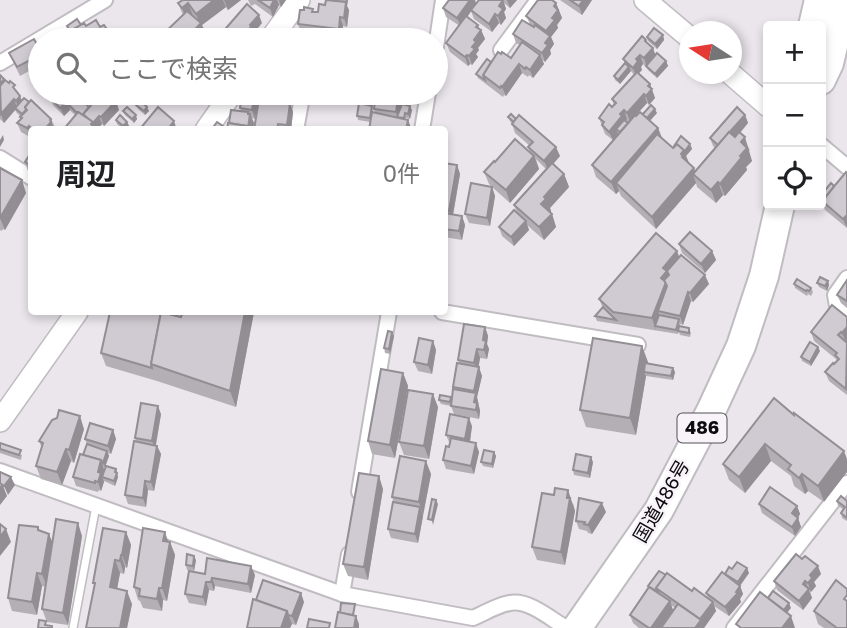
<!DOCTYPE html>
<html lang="ja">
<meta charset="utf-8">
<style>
:root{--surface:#fff;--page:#f6f6f6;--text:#202124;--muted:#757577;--line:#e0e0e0}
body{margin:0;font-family:"Golos Text","Noto Sans JP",sans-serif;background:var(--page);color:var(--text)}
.controls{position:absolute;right:21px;top:21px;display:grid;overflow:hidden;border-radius:7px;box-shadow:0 4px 10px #0003}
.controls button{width:63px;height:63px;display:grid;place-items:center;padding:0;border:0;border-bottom:2px solid var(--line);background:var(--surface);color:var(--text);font:35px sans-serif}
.compass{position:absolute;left:679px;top:21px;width:63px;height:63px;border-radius:50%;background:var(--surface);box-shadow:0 4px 10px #0003;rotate:282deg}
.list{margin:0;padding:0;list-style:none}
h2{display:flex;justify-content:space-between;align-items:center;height:91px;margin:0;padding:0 28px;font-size:30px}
h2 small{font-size:23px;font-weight:400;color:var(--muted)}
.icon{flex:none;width:38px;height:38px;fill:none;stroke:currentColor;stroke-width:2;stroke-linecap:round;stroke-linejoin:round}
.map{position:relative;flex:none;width:847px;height:628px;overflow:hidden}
.search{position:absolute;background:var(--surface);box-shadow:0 4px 10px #0003;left:28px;top:28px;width:420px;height:77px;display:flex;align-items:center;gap:18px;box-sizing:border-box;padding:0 24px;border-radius:38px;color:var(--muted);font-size:26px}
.panel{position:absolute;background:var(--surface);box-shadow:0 4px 10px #0003;left:28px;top:126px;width:420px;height:189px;border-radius:7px}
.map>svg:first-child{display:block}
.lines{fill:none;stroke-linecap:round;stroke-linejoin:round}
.lane-casing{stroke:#c0bcc2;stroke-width:10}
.street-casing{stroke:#c0bcc2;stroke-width:18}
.secondary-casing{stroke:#c0bcc2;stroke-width:24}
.highway-casing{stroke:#c0bcc2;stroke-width:32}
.lane{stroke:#fff;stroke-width:7}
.street{stroke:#fff;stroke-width:14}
.secondary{stroke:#fff;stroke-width:21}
.highway{stroke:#fff;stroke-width:28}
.wall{fill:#b3afb5}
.shaded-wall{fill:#928e93}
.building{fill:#d0cbd2;stroke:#928e93;stroke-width:2}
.labels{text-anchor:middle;stroke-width:5;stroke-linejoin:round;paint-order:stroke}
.shield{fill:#f7f3f9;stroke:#535154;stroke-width:2}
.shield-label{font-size:18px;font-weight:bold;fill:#0d0c0e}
.street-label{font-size:19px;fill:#0d0c0e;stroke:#f7f3f9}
</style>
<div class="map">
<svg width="847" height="628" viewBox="0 0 847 628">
<rect width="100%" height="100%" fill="#eae6ec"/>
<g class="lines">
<g class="lane-casing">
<polyline id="lane" points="73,628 96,506"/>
</g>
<g class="street-casing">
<g id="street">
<polyline points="436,47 443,0"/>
<polyline points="501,50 538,0"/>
<polyline points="0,63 105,0"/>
<polyline points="284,93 302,97 296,130"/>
<polyline points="422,130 428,93"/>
<polyline points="821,145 847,167"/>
<polyline points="0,158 32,178"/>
<polyline points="847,278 835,295 837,306 847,314"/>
<polyline points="442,312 638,345"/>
<path d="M 0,471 L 342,594 L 473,618 C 485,613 497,605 510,603 C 528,599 551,619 566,628"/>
<polyline points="359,492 389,312"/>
<polyline points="342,594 349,554"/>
<polyline points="734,628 847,483"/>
</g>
</g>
<g class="secondary-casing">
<g id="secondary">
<polyline points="645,0 690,38"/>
<polyline points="270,40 299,0"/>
<polyline points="731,74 768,106"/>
<polyline points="206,130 232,93"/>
<polyline points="0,421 77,312"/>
</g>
</g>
<g class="highway-casing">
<g id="highway">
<polyline points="813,26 819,0"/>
<polyline points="821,80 829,63 844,0"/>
<polyline points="577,628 659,510 711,411 741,346 764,276 780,205"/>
</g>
</g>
<use href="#lane" class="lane"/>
<use href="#street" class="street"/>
<use href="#secondary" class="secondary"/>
<use href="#highway" class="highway"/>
</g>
<g class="wall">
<polygon points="182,0 241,0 228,10 226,7 202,25 205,32 183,15 178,3"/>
<polygon points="248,0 286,0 281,7 279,5 273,17 255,4 251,6"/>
<polygon points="326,0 348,0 347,6 349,10 347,27 343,26 343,32 355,39 374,36 376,40 316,40 317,35 301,33 298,24 314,12 318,12 325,5"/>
<polygon points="449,0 475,0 476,3 479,0 517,0 510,8 504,3 506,9 504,12 506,18 501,25 499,23 492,32 474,19 471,11 467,17 481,30 485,39 478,48 479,50 476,54 478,57 472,65 470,64 468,66 450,52 446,43 460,26 446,17 443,8"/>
<polygon points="560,0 592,0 582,15"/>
<polygon points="556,3 562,18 557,25 558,28 551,37 554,44 550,50 551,54 545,62 542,60 544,64 533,78 529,75 528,77 522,73 506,96 504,95 503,97 478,78 476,74 491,62 511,58 520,45 516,43 513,34 530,24 526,16"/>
<polygon points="663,35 664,40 657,49 648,41 647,37"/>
<polygon points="648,43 653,48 655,55 666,61 668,66 657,78 648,70 646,67 643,64 641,67 642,70 638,74 650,84 655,98 649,105 647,103 636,115 657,113 650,121 658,128 662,138 673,148 690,144 692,149 686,156 689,163 695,171 715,148 713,146 710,138 745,115 748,123 740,133 750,150 748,151 752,161 746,167 747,170 725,196 723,195 716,203 697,187 696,183 656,229 621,196 619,191 616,194 596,177 592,165 613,140 605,134 599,118 612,107 614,105 612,99 634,75 631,71 620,84 615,80 614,76 625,63 623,59"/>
<polygon points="40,50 40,65 20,76 9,53"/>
<polygon points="40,66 40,91 34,85 31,76"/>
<polygon points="0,75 18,94 22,100 29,102 51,119 55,127 54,130 32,130 32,135 30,137 21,132 17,123 21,119 21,117 16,112 15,110 4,123 0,119"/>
<polygon points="42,93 77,93 78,96 89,107 90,105 83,97 81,93 109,93 108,94 119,110 104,126 102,124 97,129 75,115 70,110 64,116 53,105 50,98 49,99"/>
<polygon points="131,93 152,93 142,102 149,111 145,115 138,109 136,105 140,101"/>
<polygon points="260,93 255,119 252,118 254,123 253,130 227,130 229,123 241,111 240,108"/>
<polygon points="376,93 403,93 401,105 412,110 410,119 406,118 406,119 408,120 411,130 369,130 370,122 358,120 357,116 372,106 373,112 375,113 374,109"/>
<polygon points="283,102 290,104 293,112 291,130 254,130"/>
<polygon points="123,111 137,119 134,123 125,115"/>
<polygon points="508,117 560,156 553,164 564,174 569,187 550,208 551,211 550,213 552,214 556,227 544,240 527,225 529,230 514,246 502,236 499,227 517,213 514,205 546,169 536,159 539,169 510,203 492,187 495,196 490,226 469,223 465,214 492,187 489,184 484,172 495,162 530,153 528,147 530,146 515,133 512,124 510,121"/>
<polygon points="116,120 127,122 129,126 126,130 123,130 117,124"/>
<polygon points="32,151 32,173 28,171 25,162"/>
<polygon points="444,163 457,165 460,174 453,215 462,216 465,225 462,240 444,237"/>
<polygon points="0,168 26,193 5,230 3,229 2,231 0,230"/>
<polygon points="834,186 847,228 825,210 822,201 821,195"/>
<polygon points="679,244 712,251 716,260 705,273 682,253"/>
<polygon points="679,257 709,284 693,302 691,301 683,325 680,324 680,326 689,328 691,333 690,337 680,335 679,332 678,334 597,321 595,316 603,308 599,299"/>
<polygon points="847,280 847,308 841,303 837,295"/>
<polygon points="828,281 829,285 827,291 819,287 817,283"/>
<polygon points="794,284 811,288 813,292 811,296 808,294 807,296 795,288"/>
<polygon points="832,305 847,340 847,395 829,381 825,372 834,364 837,361 836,359 814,341 811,332"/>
<polygon points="254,312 236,407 157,381 106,366 101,353 178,313"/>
<polygon points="485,327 488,336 487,344 489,349 487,359 480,358 478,367 482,376 477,397 480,411 479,419 454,414 451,406 441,404 439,400 451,399 459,364 458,360"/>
<polygon points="394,336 390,354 385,353 384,348"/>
<polygon points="433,341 436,350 432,374 418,371 414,362"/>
<polygon points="642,346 648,364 673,368 675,372 673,380 646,376 636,435 586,427 580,410"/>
<polygon points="820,351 811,366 802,361 801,357"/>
<polygon points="403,373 408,386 395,458 372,454 368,441"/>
<polygon points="438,407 429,459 404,455 399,442"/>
<polygon points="161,414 156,445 157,446 161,454 154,491 148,490 146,507 128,504 125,495 136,442 135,438"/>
<polygon points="794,415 824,502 808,491 805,494 794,486 791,476 771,461 745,493 729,480 723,464"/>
<polygon points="472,426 470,442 479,452 474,474 446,469 443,460 450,444 446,435"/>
<polygon points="84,429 74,463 71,461 62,485 41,479 36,466 42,448 39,441"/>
<polygon points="113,430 116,439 111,454 108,453 109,456 105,467 103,467 104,469 116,469 118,477 115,486 104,481 101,491 99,490 98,492 76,486 73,477 87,445 85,439"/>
<polygon points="0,443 22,455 21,460 0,453"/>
<polygon points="494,452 496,456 493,468 483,466 481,462"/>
<polygon points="593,462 590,478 574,475 573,470"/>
<polygon points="431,474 418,543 391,538 388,529 394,503 392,497"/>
<polygon points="383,489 368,580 348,576 343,564"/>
<polygon points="837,501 847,501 847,521 842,518 841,513 843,509 838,506"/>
<polygon points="573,503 575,511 565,565 537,560 532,547"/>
<polygon points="759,504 797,506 800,514 798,518 801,527 795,536 762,513"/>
<polygon points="606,512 592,534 588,533 587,531 579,529 576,521"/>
<polygon points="38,527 40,531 49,534 53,544 82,536 68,625 47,622 42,609 46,587 42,586 37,615 12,611 8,598"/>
<polygon points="126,532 131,545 127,568 125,567 124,574 120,573 117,589 132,604 127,628 86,628 95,586 93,583"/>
<polygon points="168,541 170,542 175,555 167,601 163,600 162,611 143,608 140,601 138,600 134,587"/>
<polygon points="196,560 194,571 187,570 186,565"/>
<polygon points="732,569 749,573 740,586 743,594 740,599 741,602 729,616 714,606 716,611 704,628 671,605 673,610 660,628 639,628 633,623 630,615 649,587 648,586 692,591 708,598 706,593"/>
<polygon points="205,574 255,575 251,593 215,586 214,591 209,590 206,606 189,603 185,594"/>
<polygon points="821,574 814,582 816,586 811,592 810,591 812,598 803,610 777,590 774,581"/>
<polygon points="256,600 304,602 296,625 292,624 290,628 247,628"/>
<polygon points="814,611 847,628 824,628 818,624"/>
</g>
<g class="shaded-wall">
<polygon points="214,0 223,0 226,7 202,25 205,32 197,40 189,40 189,36 200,25 196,14"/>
<polygon points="224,0 241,0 228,10"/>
<polygon points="274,0 277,0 279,5 273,17 270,8"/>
<polygon points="279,0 286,0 281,7"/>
<polygon points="346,0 348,0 347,6 349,10 347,27 344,18"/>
<polygon points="470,0 475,0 476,4 461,26 457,18"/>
<polygon points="503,0 506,9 504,12 506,18 501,25 498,16 499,6"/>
<polygon points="507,0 517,0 510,8"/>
<polygon points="583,0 592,0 582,15 579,6"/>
<polygon points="188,3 193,16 187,21 182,8"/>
<polygon points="556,3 562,18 557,25 558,28 551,37 554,44 550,50 551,54 545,62 542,53 545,43 549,38 546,31 552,18 554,6"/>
<polygon points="495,14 499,23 492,32 489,24"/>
<polygon points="259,15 262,23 254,33 254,36 250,40 240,40 250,25"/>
<polygon points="340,17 343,26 342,38 339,29"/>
<polygon points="478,25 480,32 481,30 485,39 478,48 479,50 476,54 478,57 472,65 469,56"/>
<polygon points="109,32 112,40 102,40 101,37"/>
<polygon points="663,35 664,40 657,49 655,44"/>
<polygon points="653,48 656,57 647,67 644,58"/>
<polygon points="467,55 470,64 468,66 465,57"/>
<polygon points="540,55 544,64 533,78 530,70"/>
<polygon points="640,55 643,64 641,67 642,70 636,76 633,68 636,59"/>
<polygon points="666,61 668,66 657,78 655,74"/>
<polygon points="519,64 522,73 506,96 502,87"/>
<polygon points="629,67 631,71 620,84 618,80"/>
<polygon points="650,84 655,98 649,105 646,96 648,86"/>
<polygon points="47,93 55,93 49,99"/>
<polygon points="75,93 77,93 80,100 69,105 70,110 64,116 60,108"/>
<polygon points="97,93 109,93 93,108 90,99"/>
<polygon points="139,93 152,93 141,102 138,94"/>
<polygon points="255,93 260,93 255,119 252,110"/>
<polygon points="399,93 403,93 399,118 397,117 396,112"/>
<polygon points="644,94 647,103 630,122 627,113"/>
<polygon points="20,96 23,105 19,110 16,101"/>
<polygon points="14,99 17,108 4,123 1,114"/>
<polygon points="116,101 119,110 104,126 101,117"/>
<polygon points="290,104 293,112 291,130 288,130 287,125"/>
<polygon points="410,106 412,110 410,119 408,114"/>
<polygon points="147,107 149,111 145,115 144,111"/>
<polygon points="655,109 657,113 645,126 644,121"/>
<polygon points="624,110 627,119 616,129 618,134 613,140 609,132"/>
<polygon points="248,112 250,117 250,114 254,123 253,130 249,130 248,128"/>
<polygon points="136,115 137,119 134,123 132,119"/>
<polygon points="745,115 748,123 722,154 718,145"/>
<polygon points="99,116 102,124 97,130 91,124"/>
<polygon points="51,119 54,130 44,130 50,120"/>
<polygon points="408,120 411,128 411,130 406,130"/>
<polygon points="174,121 177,130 167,130"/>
<polygon points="127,122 129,126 126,130 124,130 123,126"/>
<polygon points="29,126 32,133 30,137 27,128"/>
<polygon points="658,128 663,141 616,183 619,191 616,194 611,182"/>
<polygon points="3,135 4,140 0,147 0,140"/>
<polygon points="745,137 752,161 746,167 747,170 725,196 720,184 740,156 741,142"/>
<polygon points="690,144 692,149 686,156 689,163 687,166 681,154"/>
<polygon points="556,147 560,156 548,170 544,161"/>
<polygon points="534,156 539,169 510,203 506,190"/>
<polygon points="457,165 460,174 452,220 449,211"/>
<polygon points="694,168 698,179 693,174 696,183 656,229 652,217"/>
<polygon points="564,174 569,187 550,208 551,211 546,217 541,204 544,197"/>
<polygon points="22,180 26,193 5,230 0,218"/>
<polygon points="718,182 723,195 716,203 711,190"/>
<polygon points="492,187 495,196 490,226 487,218"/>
<polygon points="552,214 556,227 544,240 539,227"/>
<polygon points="847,215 847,228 843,219"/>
<polygon points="462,216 465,225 462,240 459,231"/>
<polygon points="526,221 529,230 514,246 511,237"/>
<polygon points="677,251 682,264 658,311 661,320 655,326 656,331 652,318 663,268"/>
<polygon points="712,251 716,260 705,273 701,264"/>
<polygon points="705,275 709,284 693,302 690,293"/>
<polygon points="828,281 829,285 827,291 825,286"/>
<polygon points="688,292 691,301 683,325 680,316"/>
<polygon points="245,312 254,312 236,407 230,391"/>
<polygon points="485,327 488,336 487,344 489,349 487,359 484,350 483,340"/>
<polygon points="847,327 847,340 846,342 842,333"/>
<polygon points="392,332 394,336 390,354 389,349"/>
<polygon points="433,341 436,350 432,374 428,365"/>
<polygon points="642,346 648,362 646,372 644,372 646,376 636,435 630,418"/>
<polygon points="818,347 820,351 811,366 810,362"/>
<polygon points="477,349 480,358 478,371 474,363"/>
<polygon points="479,367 482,376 477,397 480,411 479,419 474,402 475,395 474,391"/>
<polygon points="673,368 675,372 673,380 671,376"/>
<polygon points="403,373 408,386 395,458 390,445"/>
<polygon points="433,394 438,407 429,459 424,446"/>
<polygon points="158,406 161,414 155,449 152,441"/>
<polygon points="80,416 84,429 74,463 69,450"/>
<polygon points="469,418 472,426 469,448 465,439"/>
<polygon points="113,430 116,439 111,454 108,446"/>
<polygon points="476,443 479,452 474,474 471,466"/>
<polygon points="765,444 771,461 745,493 739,477"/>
<polygon points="157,446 161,454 154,491 151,482"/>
<polygon points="66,449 71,461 62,485 57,472"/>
<polygon points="107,451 109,456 105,467 103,463"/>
<polygon points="844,451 847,459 847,472 824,502 818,486"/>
<polygon points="494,452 496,456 493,468 492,464"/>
<polygon points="591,457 593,462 590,478 588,473"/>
<polygon points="101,460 104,469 102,476 104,482 101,491 98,482 98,472"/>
<polygon points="426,461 431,474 423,515 419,502"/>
<polygon points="116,469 118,477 115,486 114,481"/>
<polygon points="802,474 808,491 805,494 799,478"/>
<polygon points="379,476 383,489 368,580 364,567"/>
<polygon points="11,477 15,485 8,495 4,486"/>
<polygon points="145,481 148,490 146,507 143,498"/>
<polygon points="2,483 7,496 0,505 0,486"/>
<polygon points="568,490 575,511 565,565 561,552"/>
<polygon points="436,500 438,504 433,525 432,520"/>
<polygon points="602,503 606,512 592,534 588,525"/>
<polygon points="797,506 800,514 795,522 792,513"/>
<polygon points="420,507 423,516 418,543 415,534"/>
<polygon points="798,518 801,527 795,536 792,527"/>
<polygon points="78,523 82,536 68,625 63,613"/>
<polygon points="6,529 11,542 0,556 0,537"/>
<polygon points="126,532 131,545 127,568 122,555"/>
<polygon points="165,532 169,544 163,541"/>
<polygon points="49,534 54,547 47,587 42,574"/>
<polygon points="170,542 175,555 167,601 162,588"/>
<polygon points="121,555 125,567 124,574 120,561"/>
<polygon points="194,556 196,560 194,571 193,566"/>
<polygon points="115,560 120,573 115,600 110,587"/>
<polygon points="251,566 255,575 251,593 248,584"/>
<polygon points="818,566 821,574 814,582 816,586 811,592 808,583 810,575"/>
<polygon points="747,568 749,573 739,587 738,582"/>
<polygon points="37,573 42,586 37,615 32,602"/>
<polygon points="212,578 215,586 214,591 211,582"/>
<polygon points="805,581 812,598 803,610 799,601 803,584"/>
<polygon points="206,582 209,590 206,606 203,597"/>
<polygon points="740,586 743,594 740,599 741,602 729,616 725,607"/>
<polygon points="159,588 163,600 162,611 157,599"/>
<polygon points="127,591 132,604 127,628 120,628"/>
<polygon points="301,593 304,602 296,625 292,616"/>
<polygon points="670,601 673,610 660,628 651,628"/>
<polygon points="713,602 716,611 704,628 695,628"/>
<polygon points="789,603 791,608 783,618 782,613"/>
<polygon points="287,611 292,624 290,628 281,628"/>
<polygon points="356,616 359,624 359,628 354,628"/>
<polygon points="791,616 795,628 782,628"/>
</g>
<g class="building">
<polygon points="183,0 214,0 196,14 188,3 182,8 178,3"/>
<polygon points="258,0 274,0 270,8"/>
<polygon points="326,0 346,2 344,18 340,17 339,29 298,24 300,10 304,10 304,7 313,9 312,12 318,12 319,4 325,5"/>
<polygon points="449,0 470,0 457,18 443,8"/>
<polygon points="479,0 503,0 499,6 503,9 498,16 495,14 489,24 471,10"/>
<polygon points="538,0 552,0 556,3 554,6 558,10 552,18 555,20 546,31 526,16"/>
<polygon points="570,0 583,0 579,6"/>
<polygon points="247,4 259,15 250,25 251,27 240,40 228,40 221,34"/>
<polygon points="187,11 201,23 189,36 191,38 189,40 157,40"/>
<polygon points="466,16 478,25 476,27 481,30 474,40 476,42 472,47 475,49 469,56 467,55 465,57 446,43"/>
<polygon points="77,19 81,25 74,29 76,33 73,35 67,26"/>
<polygon points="96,20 100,27 104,25 109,32 101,37 103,40 79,40 74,35 77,33 74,29 84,23 86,26"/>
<polygon points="522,20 534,27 535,25 550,36 545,43 548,45 542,53 513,34"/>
<polygon points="654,28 663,35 655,44 647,37"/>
<polygon points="323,29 354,33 353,40 316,40 318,30 323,31"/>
<polygon points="356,33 374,36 374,40 355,40"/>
<polygon points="642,36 646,40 645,41 653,48 644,58 640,55 636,59 638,61 633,68 623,59"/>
<polygon points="34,39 40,50 40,55 17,67 9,53"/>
<polygon points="522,42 540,55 530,70 526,67 525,69 519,64 502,87 501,86 500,88 483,75 498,52 501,54 502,52 511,58"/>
<polygon points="657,53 666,61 655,74 646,66"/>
<polygon points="487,59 491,62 483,75 485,80 476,74"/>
<polygon points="625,63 629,67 618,80 614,76"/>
<polygon points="40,66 40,85 31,76"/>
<polygon points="637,72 650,84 648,86 652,89 646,96 644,94 627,113 624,110 620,114 622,116 609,132 602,125 604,122 599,118 609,104 612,107 616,103 612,99"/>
<polygon points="0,75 4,79 0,84"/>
<polygon points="5,80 9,83 10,81 15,85 13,87 20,96 16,101 14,99 1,114 0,86"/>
<polygon points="55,93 75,93 60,108 49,96"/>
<polygon points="83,93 97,93 90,99"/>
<polygon points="102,93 107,93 116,101 101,117 99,116 93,123 83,114"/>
<polygon points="242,93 255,93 252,110 240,108"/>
<polygon points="376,93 399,93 396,112 374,109"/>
<polygon points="78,96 89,107 83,114 83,115 78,112 77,113 69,105"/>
<polygon points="271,96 281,98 281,102 290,104 287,125 278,124 277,130 254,130 259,99 270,101"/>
<polygon points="24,98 29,102 25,107 26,110 22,114 15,108"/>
<polygon points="31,100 51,119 50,120 51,122 44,130 33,130 29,126 27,128 17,123 22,118 20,117 27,110 25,107"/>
<polygon points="140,100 147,107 144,111 136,105"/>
<polygon points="359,103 372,106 370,118 357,116"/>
<polygon points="402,104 410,106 408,114 405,113 404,118 397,117"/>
<polygon points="651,105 655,109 647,118 642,115"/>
<polygon points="127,107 136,115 132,119 123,111"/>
<polygon points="158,107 174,121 167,130 139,130"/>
<polygon points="737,107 745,115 718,145 710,138"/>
<polygon points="231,110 248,112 248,114 250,114 248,128 246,127 247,126 229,123"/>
<polygon points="78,112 93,122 91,124 97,130 63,130"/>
<polygon points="372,112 408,120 406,130 369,130"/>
<polygon points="640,112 658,128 611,182 592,165 635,115 636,116"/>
<polygon points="511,114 516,119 514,122 508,117"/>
<polygon points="120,115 127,122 123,126 116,120"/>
<polygon points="519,115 556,147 544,161 528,147 533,142 512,124"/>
<polygon points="624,120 628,123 620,132 616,129"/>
<polygon points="217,122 226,128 225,130 211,130"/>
<polygon points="228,123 247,126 246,130 227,130"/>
<polygon points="729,132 735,137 739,132 745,137 741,142 747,148 740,156 742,157 720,184 718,182 711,190 693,174"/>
<polygon points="657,134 673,148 677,144 684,150 681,154 683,156 682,157 694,168 652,217 616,183"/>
<polygon points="681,136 690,144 685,151 677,144 674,147 674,146"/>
<polygon points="515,139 534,156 506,190 484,172 494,161 495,162"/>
<polygon points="32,151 32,166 25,162"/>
<polygon points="444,163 457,165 449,211 444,211"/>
<polygon points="552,163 564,174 544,197 546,199 541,204 552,214 539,227 514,205"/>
<polygon points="0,168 22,180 0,218"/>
<polygon points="846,172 847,173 847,215 843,219 822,201"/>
<polygon points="471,183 492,187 487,218 465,214"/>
<polygon points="831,183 834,186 824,199 821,195"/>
<polygon points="514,210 526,221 511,237 499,227"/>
<polygon points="444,213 462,216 459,231 444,229"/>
<polygon points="690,232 712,251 701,264 679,244"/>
<polygon points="656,233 677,251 663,268 667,271 661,278 666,282 652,318 613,312 599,299"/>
<polygon points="681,255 705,275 690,293 688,292 680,316 658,311 667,286 664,280 669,275 667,271"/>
<polygon points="820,277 828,281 825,286 817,283"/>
<polygon points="797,279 811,288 809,291 807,290 806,291 794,284"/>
<polygon points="847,280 847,301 837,295"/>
<polygon points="832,305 847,317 847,327 842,333 841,332 838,335 846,342 847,340 846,389 825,372 833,363 834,364 839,359 835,355 837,353 811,332"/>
<polygon points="603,307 616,320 595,316"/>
<polygon points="110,312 161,312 151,364 152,368 101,353"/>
<polygon points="161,312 181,317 182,312 245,312 230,391 151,364"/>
<polygon points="162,312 178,313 178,312 182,312 181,317"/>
<polygon points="659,315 679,319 676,330 655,326"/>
<polygon points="464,324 485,327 483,340 486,341 484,350 477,349 474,363 458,360"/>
<polygon points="679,326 689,328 689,333 678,331"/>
<polygon points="388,331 392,332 389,349 384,348"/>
<polygon points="419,338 433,341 428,365 414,362"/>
<polygon points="593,338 642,346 630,418 580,410"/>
<polygon points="810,342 818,347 810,362 801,357"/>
<polygon points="457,363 479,367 474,391 453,387"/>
<polygon points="645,363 673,368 671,376 644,372"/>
<polygon points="381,369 403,373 390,445 368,441"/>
<polygon points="453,389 476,393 474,402 477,403 476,410 451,406"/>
<polygon points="408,390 433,394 424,446 399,442"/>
<polygon points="440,395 451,397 450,402 439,400"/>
<polygon points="774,398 794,415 794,413 844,451 818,486 802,474 799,478 788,469 791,465 765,444 739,477 723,464"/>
<polygon points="141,403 158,406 152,441 135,438"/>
<polygon points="59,410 80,416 69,450 66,449 57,472 36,466 43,443 39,441 52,420 57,418"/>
<polygon points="450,414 469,418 465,439 446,435"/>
<polygon points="90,423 113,430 108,446 85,439"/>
<polygon points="451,438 476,443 471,466 443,460 446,446 449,447"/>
<polygon points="134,441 157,446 151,482 145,481 143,498 125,495"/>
<polygon points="0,443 21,450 19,455 0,449"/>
<polygon points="87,444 107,451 103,463 101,460 83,455"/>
<polygon points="484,450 494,452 492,464 481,462"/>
<polygon points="80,454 101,460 98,472 101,473 98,482 95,481 95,483 73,477"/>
<polygon points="576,454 591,457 588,473 573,470"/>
<polygon points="400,456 426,461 419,502 392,497"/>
<polygon points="106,466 116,469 115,472 117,473 114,481 102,477"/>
<polygon points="0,472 11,477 4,486 0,483"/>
<polygon points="359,473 379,476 364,567 343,564"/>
<polygon points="770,487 797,506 792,513 798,518 792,527 759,504"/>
<polygon points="555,488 568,490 567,498 570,498 561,552 532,547 542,493 554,495"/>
<polygon points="841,496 847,501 847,518 841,513 845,507 837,501"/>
<polygon points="579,498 602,503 588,525 584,524 585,522 576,521"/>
<polygon points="432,499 436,500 432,520 428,519"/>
<polygon points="393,502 420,507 415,534 388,529"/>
<polygon points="56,519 78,523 63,613 42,609"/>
<polygon points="0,524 6,529 0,537"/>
<polygon points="19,525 38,527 38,530 49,534 42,574 37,573 32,602 8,598"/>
<polygon points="103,528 126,532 122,555 121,555 120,561 115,560 110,587 127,591 120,628 86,628 95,583 93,583"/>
<polygon points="143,528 165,532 163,541 170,542 162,588 159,588 157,599 139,596 140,589 134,587"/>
<polygon points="187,554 194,556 193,566 186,565"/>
<polygon points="796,554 802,559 805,556 818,566 810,575 812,578 808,583 805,581 803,584 809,589 799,601 774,581"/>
<polygon points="207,558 251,566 248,584 212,578 211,582 206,582 203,597 185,594 189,571 205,574"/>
<polygon points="737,562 747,568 738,582 725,574 729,567 732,569"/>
<polygon points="659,571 666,575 656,588 658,592 648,586"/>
<polygon points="722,572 740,586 736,592 738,593 725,607 706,593"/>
<polygon points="667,573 692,591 694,588 713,602 700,619 656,588"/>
<polygon points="263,580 301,593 292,616 288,615 287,611 256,600"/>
<polygon points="836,580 847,589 847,595 844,599 847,601 847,628 837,628 814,611"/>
<polygon points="649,587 670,601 651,628 649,628 630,615"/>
<polygon points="773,591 789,603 784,610 768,598"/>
<polygon points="760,592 791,616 782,628 741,628 736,624"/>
<polygon points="253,599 287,611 281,628 247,628"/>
<polygon points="341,603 355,604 353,615 340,613"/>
<polygon points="678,604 701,620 695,628 661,628"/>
<polygon points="338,612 356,616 354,628 335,628"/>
<polygon points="309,619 330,623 329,628 307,628"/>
<polygon points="39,620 46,621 45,625 52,626 52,628 38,628"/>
</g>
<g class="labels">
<rect class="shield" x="677.5" y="413.5" width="49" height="29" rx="5"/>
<g class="shield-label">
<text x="702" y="434">486</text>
</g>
<g class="street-label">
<text transform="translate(661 501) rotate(-60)" y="7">国道486号</text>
</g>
</g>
</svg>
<div class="controls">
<button>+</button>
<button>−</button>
<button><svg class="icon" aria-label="locate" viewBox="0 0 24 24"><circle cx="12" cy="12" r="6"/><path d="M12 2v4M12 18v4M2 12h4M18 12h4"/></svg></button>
</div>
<svg class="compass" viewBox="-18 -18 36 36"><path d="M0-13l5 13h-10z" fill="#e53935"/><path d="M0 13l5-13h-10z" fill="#757577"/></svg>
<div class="search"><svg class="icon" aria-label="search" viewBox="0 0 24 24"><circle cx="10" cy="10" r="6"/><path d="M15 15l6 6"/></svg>ここで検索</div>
<section class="panel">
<h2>周辺<small>0件</small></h2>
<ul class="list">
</ul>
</section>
</div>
